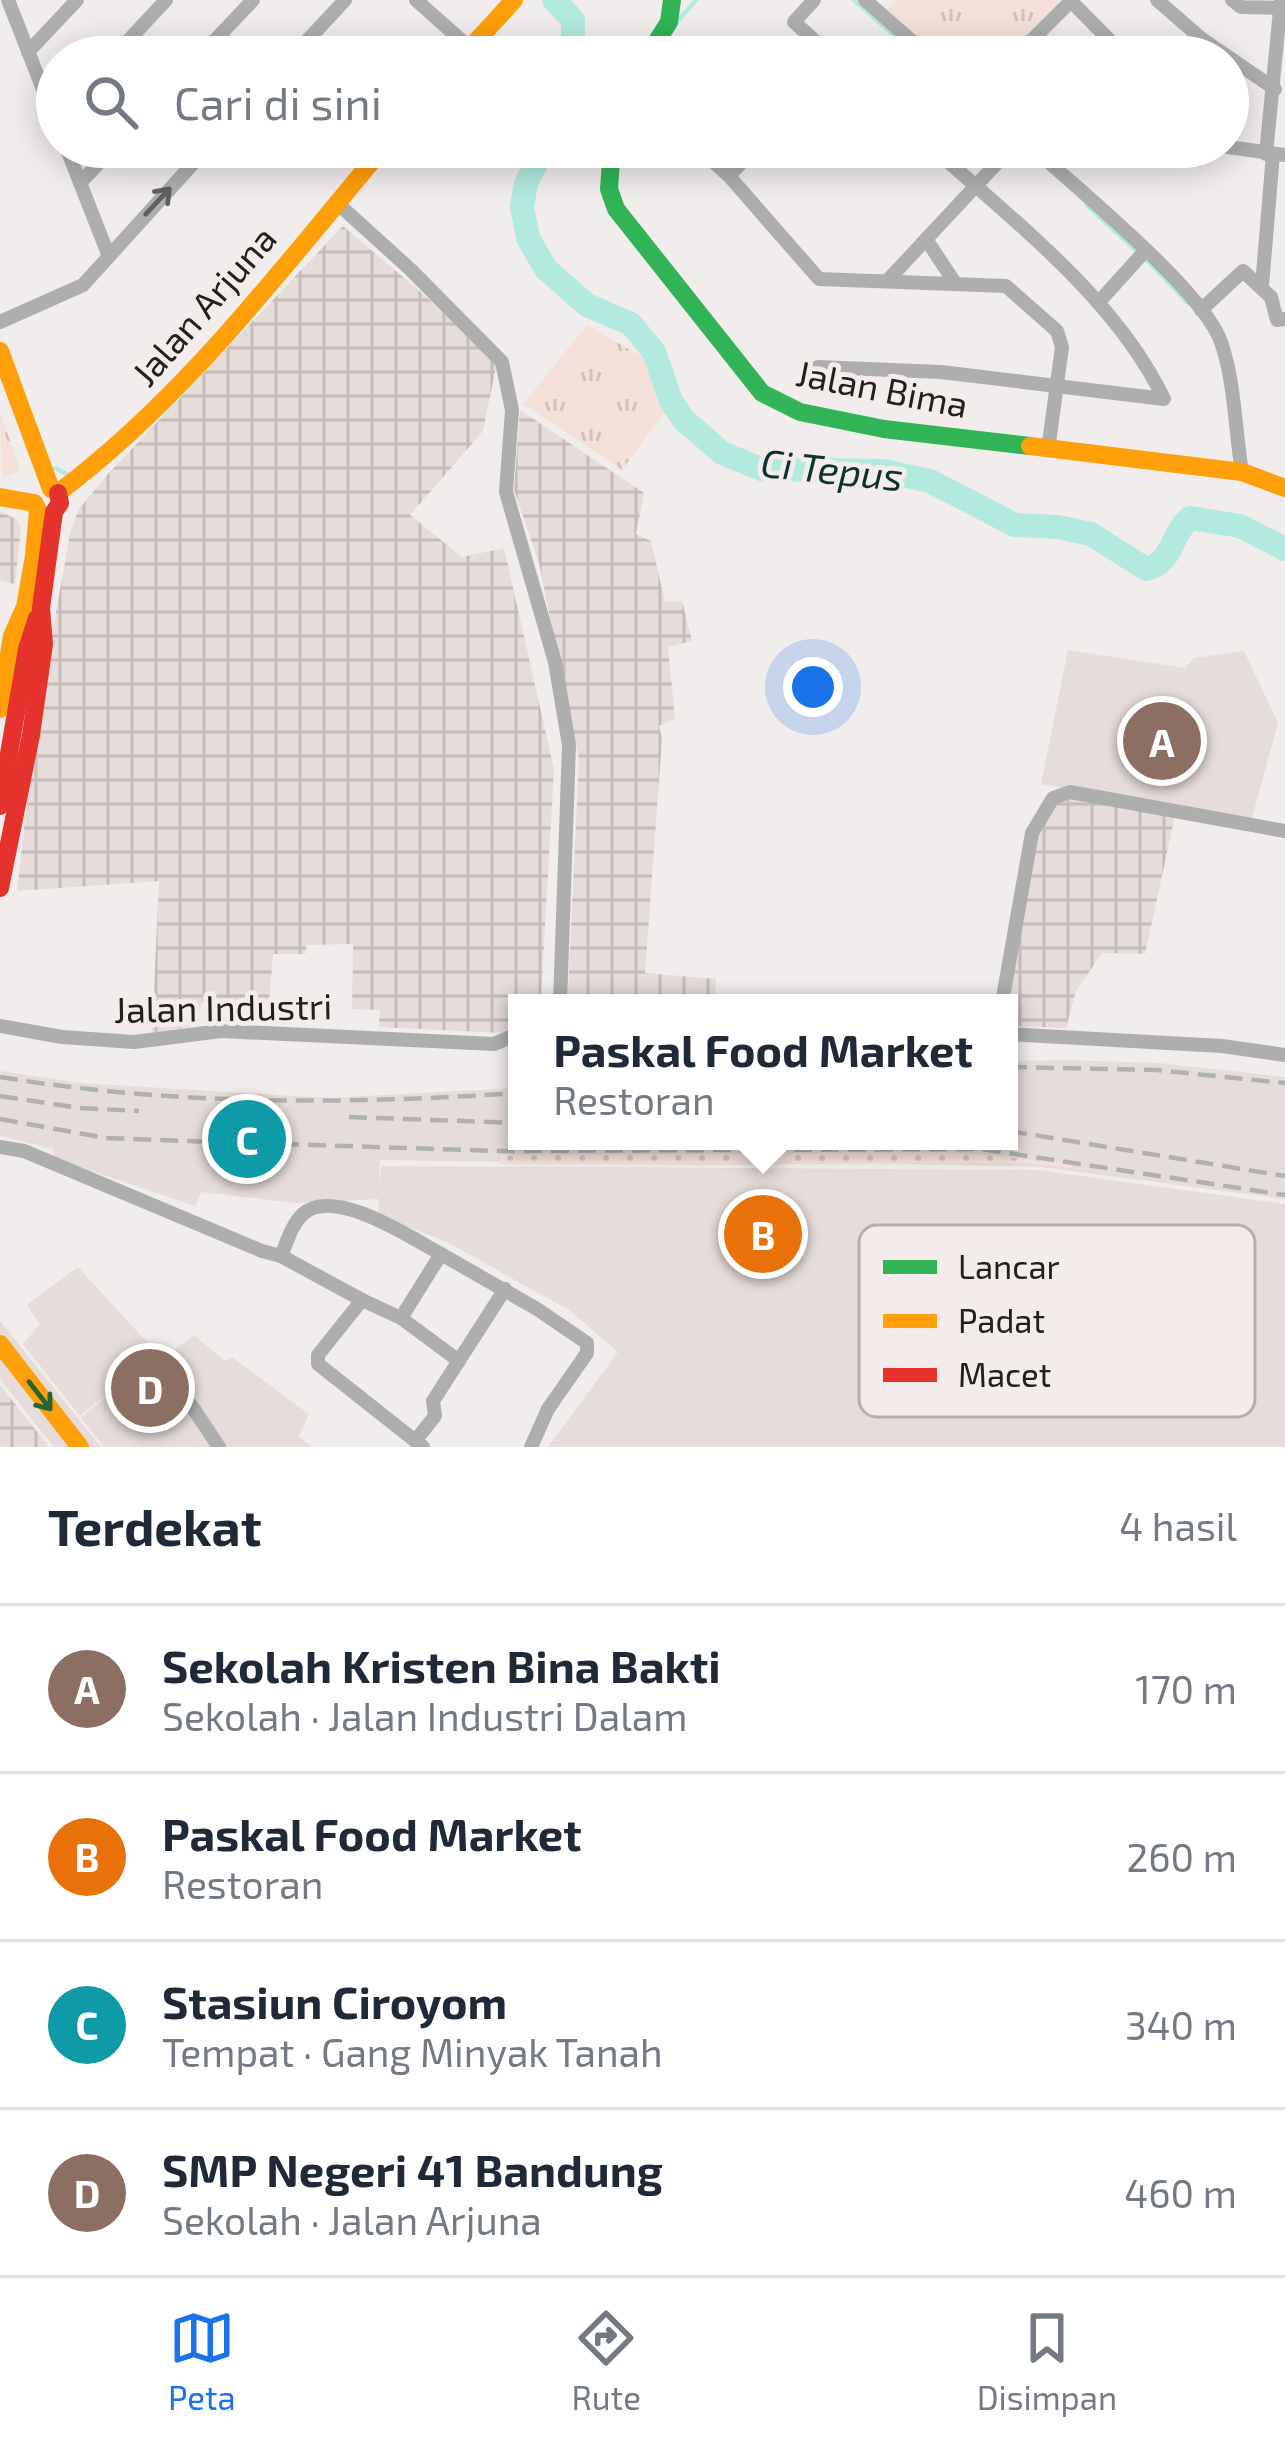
<!DOCTYPE html>
<html lang="id">
<meta charset="utf-8">
<style>
:root{--surface:#fff;--page:#f2f2f3;--text:#1f2937;--muted:#747a83;--line:#e0e1e3;--accent:#1a73e8}
body{margin:0;font-family:"Exo 2",sans-serif;background:var(--page);color:var(--text)}
.you{position:absolute;left:813px;top:687px;width:42px;height:42px;margin:-30px;border:9px solid #fff;border-radius:50%;background:#1a73e8;box-shadow:0 0 0 18px #1a73e833}
.badge{display:grid;place-items:center;width:78px;height:78px;border-radius:50%;background:var(--accent);color:#fff;font-size:39px;font-weight:700}
.pin{position:absolute;translate:-50% -50%;border:6px solid #fff;box-shadow:0 3px 12px #0006}
.popup{position:absolute;left:508px;top:994px;width:510px;height:156px;box-sizing:border-box;display:grid;place-content:center;border-radius:0px;background:var(--surface);filter:drop-shadow(0 3px 9px #0005);font-size:39px;white-space:nowrap;color:var(--muted)}
.popup b{font-size:45px;color:var(--text)}
.popup::after{content:'';position:absolute;left:50%;top:100%;margin-left:-24px;border:24px solid transparent;border-top-color:var(--surface)}
.list{margin:0;padding:0;list-style:none}
h2{display:flex;justify-content:space-between;align-items:center;height:156px;margin:0;padding:0 48px;font-size:51px}
h2 small{font-size:39px;font-weight:400;color:var(--muted)}
.list li{display:grid;grid-template-columns:78px 1fr auto;gap:36px;align-items:center;box-sizing:border-box;height:168px;padding:0 48px;border-top:3px solid var(--line)}
.list b{display:block;font-size:45px;white-space:nowrap}
.list p{margin:0;font-size:39px;white-space:nowrap;color:var(--muted)}
.list em{font-size:39px;font-style:normal;color:var(--muted)}
.icon{flex:none;width:66px;height:66px;fill:none;stroke:currentColor;stroke-width:2;stroke-linecap:round;stroke-linejoin:round}
.map{position:relative;flex:none;width:1285px;height:1447px;overflow:hidden}
.search{position:absolute;background:var(--surface);box-shadow:0 6px 30px #0003;left:36px;right:36px;top:36px;height:132px;display:flex;align-items:center;gap:30px;box-sizing:border-box;padding:0 42px;border-radius:66px;color:var(--muted);font-size:45px}
.sheet{height:828px;background:var(--surface)}
nav{display:flex;justify-content:space-around;align-items:center;box-sizing:border-box;height:168px;border-top:3px solid var(--line);background:var(--surface);font-size:33px;color:var(--muted)}
nav a{display:grid;justify-items:center;gap:6px}
nav .on{color:var(--accent)}
.map>svg:first-child{display:block}
.built{fill:#e6dcd9}
.industrial{fill:url(#industrial-grid)}
.grass{fill:url(#grass-dots)}
.park{fill:url(#park-tufts)}
.lines{fill:none;stroke-linecap:round;stroke-linejoin:round}
.stream{stroke:#b2eadf;stroke-width:4.5}
.river{stroke:#b2eadf;stroke-width:24}
.street{stroke:#aeaeae;stroke-width:14}
.fast{stroke:#30b455;stroke-width:18}
.slow{stroke:#ff9f0a;stroke-width:18}
.jam{stroke:#e5322d;stroke-width:18}
.rail{stroke:#b1b1b0;stroke-width:4.5;stroke-dasharray:18 9;stroke-linecap:butt}
.oneway{stroke:#61605f}
.oneway2{stroke:#286337}
.labels{text-anchor:middle;stroke-width:10;stroke-linejoin:round;paint-order:stroke}
.street-label{font-size:36px;fill:#22201f;stroke:#f3ecea}
.water-label{font-size:39px;font-style:italic;fill:#0b332d;stroke:#f3ecea}
.key{fill:#f3ecea;stroke:#b4afad;stroke-width:3}
.key-label{font-size:33px;fill:#22201f}
</style>
<div class="map">
<svg width="1285" height="1447" viewBox="0 0 1285 1447">
<defs>
<pattern id="industrial-grid" width="8" height="8" patternUnits="userSpaceOnUse" patternTransform="scale(3)"><rect width="8" height="8" fill="#e6dcd9"/><path d="M0 4h8M4 0v8" fill="none" stroke="#c5bcba"/></pattern>
<pattern id="grass-dots" width="8" height="8" patternUnits="userSpaceOnUse" patternTransform="scale(3)"><rect width="8" height="8" fill="#f6e0da"/><path d="M2 2h.1M6 6h.1" fill="none" stroke="#d3c0bb" stroke-width="1.8" stroke-linecap="round"/></pattern>
<pattern id="park-tufts" width="24" height="20" patternUnits="userSpaceOnUse" patternTransform="scale(3)"><rect width="24" height="20" fill="#f6e0da"/><path d="M3 7l-1-3M5 7V3M7 7l1-3M15 17l-1-3M17 17v-4M19 17l1-3" fill="none" stroke="#d3c0bb"/></pattern>
</defs>
<rect width="100%" height="100%" fill="#f1edec"/>
<g class="built">
<polygon points="1068,650 1185,668 1194,658 1244,651 1278,723 1252,818 1041,784"/>
<polygon points="1066,1060 1159,1063 1285,1077 1285,1199 1041,1167 876,1163 704,1165 380,1160 379,1183 382,1166 1038,1170 1285,1204 1285,1447 548,1447 618,1352 569,1310 447,1242 378,1215 379,1199 295,1203 201,1192 195,1206 54,1158 53,1149 0,1136 0,1071 81,1083 328,1098 517,1088 517,1141 1009,1141 1009,1061"/>
<polygon points="78,1267 156,1352 150,1358 157,1364 194,1335 225,1361 232,1357 309,1414 299,1436 312,1447 104,1447 81,1418 134,1372 80,1416 23,1344 40,1324 27,1305"/>
<polygon points="0,1321 101,1447 54,1447 0,1379"/>
</g>
<g class="industrial">
<polygon points="343,226 498,358 483,431 410,515 462,557 504,548 554,769 541,997 537,1003 517,1003 517,1023 503,1033 379,1027 380,1010 352,1009 353,944 307,945 305,954 273,954 269,1003 201,1003 199,1025 152,1033 159,881 17,891 35,732 70,533 79,509 109,473"/>
<polygon points="520,410 644,493 636,534 651,541 665,602 682,601 692,641 668,647 675,719 659,726 662,739 645,973 716,979 714,1003 590,1003 568,993 579,759 539,563 514,490"/>
<polygon points="0,511 17,520 21,527 15,584 0,581"/>
<polygon points="1067,795 1175,816 1145,954 1102,953 1076,991 1066,1028 1009,1026 1009,1003 1006,1003 1036,841 1054,803"/>
<polygon points="0,1385 49,1447 50,1447 0,1447"/>
</g>
<polygon class="grass" points="948,1152 1072,1163 1072,1168 1024,1163 501,1164 501,1155"/>
<g class="park">
<polygon points="897,0 1059,0 1062,3 1009,57 939,57 886,11"/>
<polygon points="587,325 646,359 665,412 622,470 523,404"/>
<polygon points="0,413 19,465 18,472 2,478"/>
</g>
<g class="lines">
<g class="stream">
<polyline points="854,0 919,57"/>
<polyline points="676,23 696,0"/>
<polyline points="1087,205 1140,254"/>
<polyline points="1146,259 1188,303"/>
<polyline points="55,468 69,475"/>
</g>
<g class="river">
<polyline points="554,0 573,20 573,57"/>
<path d="M 545,147 L 526,183 L 522,207 L 528,238 L 546,269 L 587,305 L 631,324 L 654,352 L 671,401 L 684,420 L 722,453 L 761,469 L 883,471 L 930,481 L 1015,525 L 1058,527 L 1091,534 L 1146,569 C 1173,564 1171,533 1190,518 L 1240,526 L 1285,549"/>
</g>
<g class="street">
<polyline points="8,0 57,125"/>
<polyline points="416,0 470,48"/>
<polyline points="814,0 794,22 833,57"/>
<polyline points="865,0 930,57"/>
<polyline points="1070,0 1126,57"/>
<polyline points="1157,0 1202,39 1275,89"/>
<polyline points="1232,0 1241,7 1281,8"/>
<polyline points="28,52 77,0"/>
<polyline points="113,57 166,0"/>
<polyline points="199,57 253,0"/>
<polyline points="292,57 345,0"/>
<polyline points="1015,57 1071,1"/>
<polyline points="66,147 108,254"/>
<polyline points="697,147 729,176 819,279 1006,286 1057,331 1062,347 1048,450"/>
<path d="M 1032,147 C 1077,189 1203,290 1221,342 C 1235,382 1235,430 1242,472"/>
<polyline points="1228,147 1285,155"/>
<polyline points="1266,154 1281,0"/>
<polyline points="729,176 756,147"/>
<polyline points="80,183 114,147"/>
<polyline points="336,202 411,270 502,362 512,410 506,492 555,662 569,745 560,1003"/>
<polyline points="926,239 955,283"/>
<polyline points="889,279 1012,147"/>
<polyline points="1262,286 1273,154"/>
<polyline points="1098,303 1144,252"/>
<polyline points="1201,310 1243,271 1271,297 1277,320 1285,319"/>
<polyline points="0,322 83,285 208,147"/>
<path d="M 818,367 L 941,372 L 1164,399 C 1115,297 1014,222 932,147"/>
<polyline points="1002,1003 1032,833 1053,798 1070,792 1285,831"/>
<polyline points="0,1026 62,1037 134,1042 221,1031 494,1044 517,1034"/>
<polyline points="1009,1034 1222,1046 1285,1055"/>
<polyline points="0,1147 24,1151 262,1251 281,1256 362,1300 318,1355 318,1364 423,1447"/>
<path d="M 281,1256 C 287,1242 292,1224 303,1214 C 334,1186 411,1238 441,1254"/>
<polyline points="362,1300 401,1318 441,1254 537,1309 587,1343 587,1353 548,1409 531,1447"/>
<polyline points="401,1318 459,1361"/>
<polyline points="191,1405 219,1447"/>
<polyline points="415,1441 435,1416 433,1401 505,1289"/>
</g>
<g class="fast">
<polyline points="647,57 669,22 672,0"/>
<polyline points="612,147 609,189 616,209 762,393 800,412 884,429 1030,446"/>
</g>
<g class="slow">
<polyline points="462,57 514,0"/>
<polyline points="0,351 51,489"/>
<polyline points="1030,446 1242,472 1285,488"/>
<path d="M 58,493 C 187,396 281,269 384,147"/>
<polyline points="0,497 34,503"/>
<polyline points="0,709 12,636 25,607 34,556 38,510 34,503"/>
<polyline points="0,1344 80,1447"/>
</g>
<g class="jam">
<polyline points="0,806 27,649 37,618"/>
<polyline points="0,888 31,735 44,644 41,608 54,512 60,503 58,493"/>
</g>
<g class="rail">
<polyline points="1009,1067 1156,1070 1285,1083"/>
<path d="M 0,1077 C 171,1105 344,1105 517,1093"/>
<polyline points="0,1096 80,1108 139,1111"/>
<polyline points="349,1117 517,1123"/>
<polyline points="0,1119 106,1138 214,1142"/>
<polyline points="1009,1131 1285,1176"/>
<polyline points="281,1144 499,1151 981,1149 1285,1195"/>
</g>
</g>
<defs><path id="oneway-shaft" d="M-6 0H5M1.5-3L5.5 0L1.5 3" fill="none" stroke-width="1.6" stroke-linecap="round" stroke-linejoin="round" transform="scale(3)"/></defs>
<use class="oneway" href="#oneway-shaft" transform="translate(158 201) rotate(-47)"/>
<use class="oneway2" href="#oneway-shaft" transform="translate(40 1396) rotate(52)"/>
<g class="labels">
<g class="street-label">
<text transform="translate(204 306) rotate(-49)" y="13">Jalan Arjuna</text>
<text transform="translate(882 389) rotate(11)" y="13">Jalan Bima</text>
<text transform="translate(223 1008) rotate(-1)" y="13">Jalan Industri</text>
</g>
<g class="water-label">
<text transform="translate(832 470) rotate(6)" y="14">Ci Tepus</text>
</g>
</g>
<rect x="859" y="1225" width="396" height="192" rx="18" class="key"/>
<rect x="883" y="1260" width="54" height="14" fill="#30b455"/>
<rect x="883" y="1314" width="54" height="14" fill="#ff9f0a"/>
<rect x="883" y="1368" width="54" height="14" fill="#e5322d"/>
<g class="key-label">
<text x="958" y="1279">Lancar</text>
<text x="958" y="1333">Padat</text>
<text x="958" y="1387">Macet</text>
</g>
</svg>
<div class="you"></div>
<div class="pin badge" style="left:1162px;top:741px;background:#8d6e63">A</div>
<div class="pin badge" style="left:763px;top:1234px;background:#e8710a">B</div>
<div class="popup"><b>Paskal Food Market</b>Restoran</div>
<div class="pin badge" style="left:247px;top:1139px;background:#0f9aa8">C</div>
<div class="pin badge" style="left:150px;top:1388px;background:#8d6e63">D</div>
<div class="search"><svg class="icon" aria-label="search" viewBox="0 0 24 24"><circle cx="10" cy="10" r="6"/><path d="M15 15l6 6"/></svg>Cari di sini</div>
</div>
<section class="sheet">
<h2>Terdekat<small>4 hasil</small></h2>
<ul class="list">
<li><span class="badge" style="background:#8d6e63">A</span><div><b>Sekolah Kristen Bina Bakti</b><p>Sekolah · Jalan Industri Dalam</p></div><em>170 m</em></li>
<li><span class="badge" style="background:#e8710a">B</span><div><b>Paskal Food Market</b><p>Restoran</p></div><em>260 m</em></li>
<li><span class="badge" style="background:#0f9aa8">C</span><div><b>Stasiun Ciroyom</b><p>Tempat · Gang Minyak Tanah</p></div><em>340 m</em></li>
<li><span class="badge" style="background:#8d6e63">D</span><div><b>SMP Negeri 41 Bandung</b><p>Sekolah · Jalan Arjuna</p></div><em>460 m</em></li>
</ul>
</section>
<nav>
<a class="on"><svg class="icon" aria-label="map" viewBox="0 0 24 24"><path d="M3 6l6-2 6 2 6-2v14l-6 2-6-2-6 2zM9 4v14M15 6v14"/></svg>Peta</a>
<a><svg class="icon" aria-label="directions" viewBox="0 0 24 24"><path d="M12 3l9 9-9 9-9-9zM9 14v-3h6M13 9l2 2-2 2"/></svg>Rute</a>
<a><svg class="icon" aria-label="saved" viewBox="0 0 24 24"><path d="M7 4h10v16l-5-4-5 4z"/></svg>Disimpan</a>
</nav>
